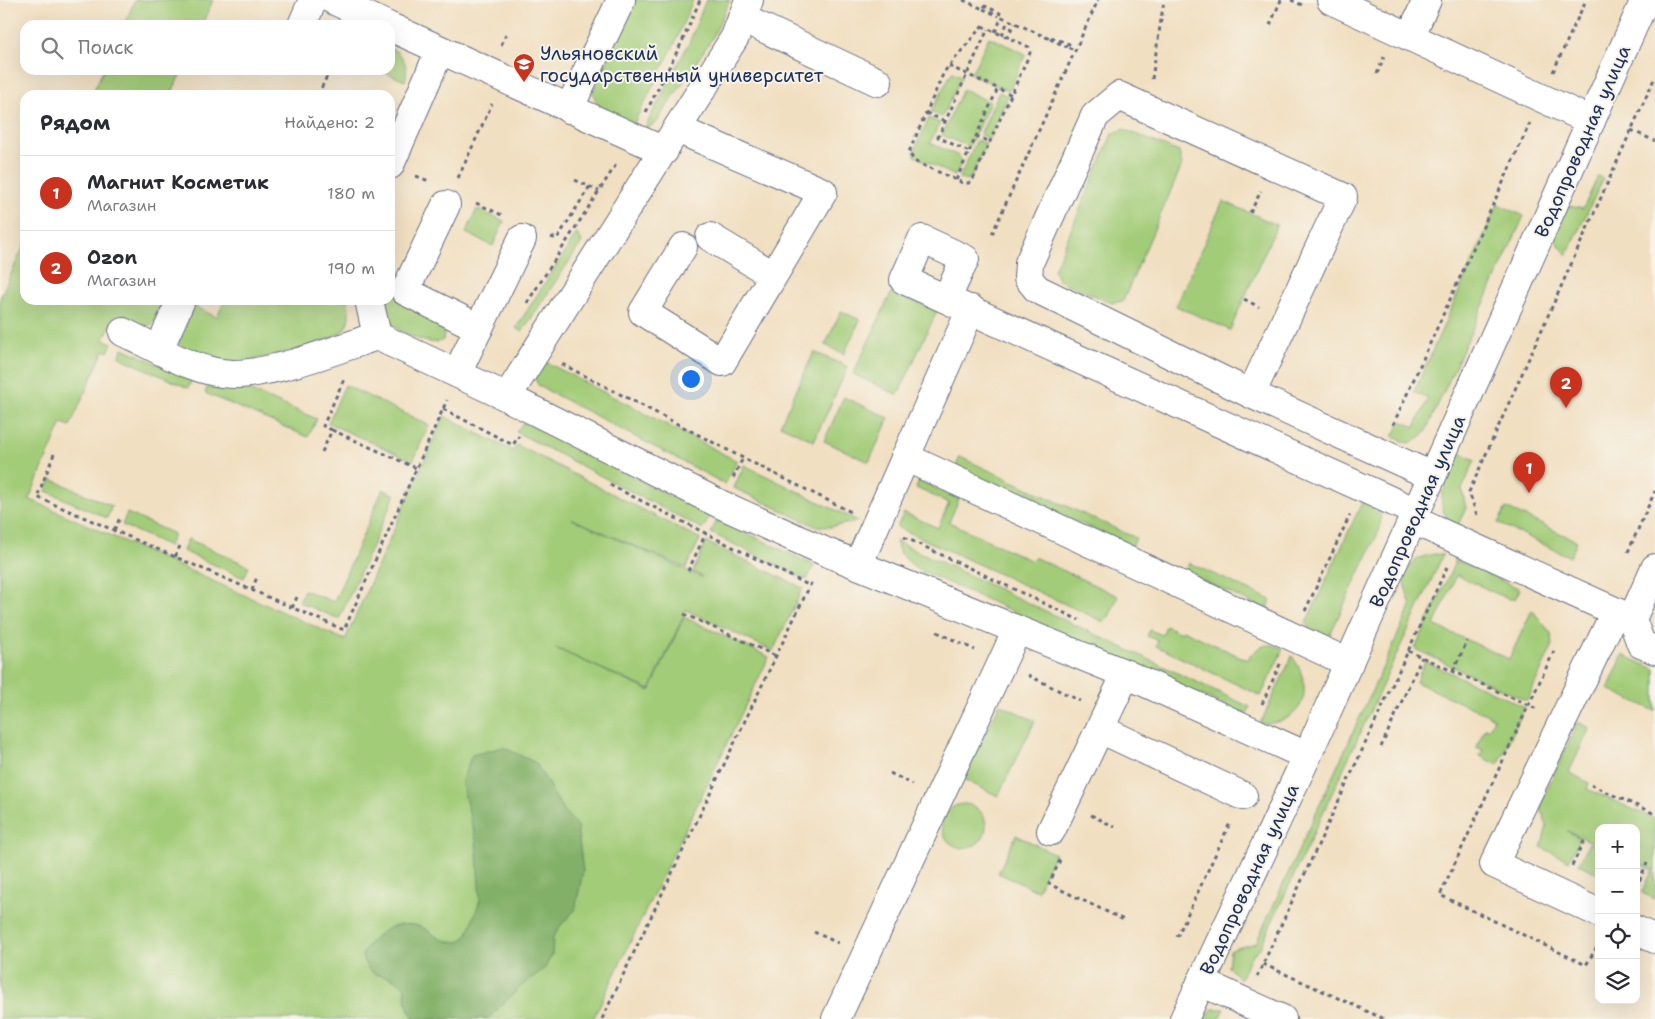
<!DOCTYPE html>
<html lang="ru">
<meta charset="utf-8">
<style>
:root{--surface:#fff;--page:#f2f2f3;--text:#2b2b33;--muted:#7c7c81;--line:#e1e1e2;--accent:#c8321e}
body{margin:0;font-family:"Shantell Sans",sans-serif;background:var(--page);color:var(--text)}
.controls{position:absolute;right:15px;bottom:15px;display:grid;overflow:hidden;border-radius:10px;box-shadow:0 5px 20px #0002}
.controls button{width:45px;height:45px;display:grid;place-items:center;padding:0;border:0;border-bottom:1px solid var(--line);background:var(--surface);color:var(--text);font:25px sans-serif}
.you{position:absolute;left:690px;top:378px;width:18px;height:18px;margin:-12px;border:4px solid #fff;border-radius:50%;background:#1a73e8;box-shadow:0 0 0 8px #1a73e833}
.badge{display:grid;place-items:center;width:32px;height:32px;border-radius:50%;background:var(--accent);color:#fff;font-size:16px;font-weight:700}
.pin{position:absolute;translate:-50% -41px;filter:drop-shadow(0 1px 2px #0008)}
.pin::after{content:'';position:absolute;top:26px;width:18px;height:15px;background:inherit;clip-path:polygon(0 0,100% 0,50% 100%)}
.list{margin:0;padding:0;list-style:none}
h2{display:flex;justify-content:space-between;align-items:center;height:65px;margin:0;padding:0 20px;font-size:21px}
h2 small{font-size:16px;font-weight:400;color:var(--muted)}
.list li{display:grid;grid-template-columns:32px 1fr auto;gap:15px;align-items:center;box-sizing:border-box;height:75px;padding:0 20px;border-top:1px solid var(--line)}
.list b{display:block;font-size:19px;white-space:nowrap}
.list p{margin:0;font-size:16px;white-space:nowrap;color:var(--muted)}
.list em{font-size:16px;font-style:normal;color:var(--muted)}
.icon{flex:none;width:28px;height:28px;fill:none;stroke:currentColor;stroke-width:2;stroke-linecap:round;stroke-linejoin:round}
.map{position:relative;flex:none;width:1655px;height:1019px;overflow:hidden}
.search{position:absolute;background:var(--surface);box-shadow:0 5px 20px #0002;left:20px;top:20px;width:375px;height:55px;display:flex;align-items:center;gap:12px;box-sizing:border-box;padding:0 18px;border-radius:15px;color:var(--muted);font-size:19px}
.panel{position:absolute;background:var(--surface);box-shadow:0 5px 20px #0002;left:20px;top:90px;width:375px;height:215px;border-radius:15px}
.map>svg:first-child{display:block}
.green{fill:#a3cc78;stroke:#5f7e6b}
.forest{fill:#82b068;stroke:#4e7063}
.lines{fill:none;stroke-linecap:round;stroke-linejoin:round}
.minor-casing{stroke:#666d81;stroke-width:30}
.path{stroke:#666d81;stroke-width:3;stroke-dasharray:4 4;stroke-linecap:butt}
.minor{stroke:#fff;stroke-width:28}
.labels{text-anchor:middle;stroke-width:4;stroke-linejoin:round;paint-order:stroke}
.poi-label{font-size:19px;fill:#1b2f5e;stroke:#f7f3e8;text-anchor:start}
.street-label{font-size:19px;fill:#1b2f5e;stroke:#f7f3e8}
</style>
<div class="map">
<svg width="1655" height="1019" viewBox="0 0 1655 1019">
<rect width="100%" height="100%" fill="#f7f3e8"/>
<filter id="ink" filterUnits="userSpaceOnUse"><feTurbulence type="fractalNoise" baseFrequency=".02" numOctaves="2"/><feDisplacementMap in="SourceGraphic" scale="10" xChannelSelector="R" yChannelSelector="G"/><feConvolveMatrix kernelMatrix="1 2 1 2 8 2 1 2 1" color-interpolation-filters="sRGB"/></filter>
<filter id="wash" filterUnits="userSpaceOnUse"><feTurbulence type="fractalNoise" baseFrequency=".0096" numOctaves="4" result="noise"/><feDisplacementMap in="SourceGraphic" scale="20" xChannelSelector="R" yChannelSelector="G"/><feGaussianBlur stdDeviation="1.12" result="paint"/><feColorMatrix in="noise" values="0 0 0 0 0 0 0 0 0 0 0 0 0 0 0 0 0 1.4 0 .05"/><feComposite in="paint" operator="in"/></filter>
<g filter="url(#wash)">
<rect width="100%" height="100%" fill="#f1dfc1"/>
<g class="green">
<polygon points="135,0 213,0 202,25 124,25"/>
<path d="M 631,0 L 693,0 L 675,43 L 632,127 C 615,118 596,112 593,91 Z"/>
<polygon points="706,0 730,0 713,37 656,123 643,131 689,43"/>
<polygon points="989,37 1026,54 1009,91 971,74"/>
<path d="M 390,48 C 404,54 409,67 405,81 L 379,70 L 390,70 Z"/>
<polygon points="103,70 182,70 171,95 92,95"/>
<polygon points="952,72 962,76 942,117 931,112"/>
<polygon points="963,89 990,102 969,147 942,135"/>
<polygon points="999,92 1008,96 989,139 980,135"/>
<polygon points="929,118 940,123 930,143 959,156 962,162 955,176 915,156 914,151"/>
<polygon points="1123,129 1179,152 1182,165 1123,301 1112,303 1058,280 1054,270 1112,134"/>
<polygon points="977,140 986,144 971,178 964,180 959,178"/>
<polygon points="1598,176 1603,179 1567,255 1551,235 1565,205 1583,209"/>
<polygon points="1223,201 1277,225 1230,330 1176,306"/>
<polygon points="1498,204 1524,216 1425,433 1414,442 1408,443 1393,437 1401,421 1415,427 1428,399 1414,392"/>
<polygon points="477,209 504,221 493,246 466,233"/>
<polygon points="577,233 582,242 522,332 516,328"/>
<path d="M 25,243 L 25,300 L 168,300 C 152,334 146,330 113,319 L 104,339 L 112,343 L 108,352 L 104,350 L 70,426 L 62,423 L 29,499 L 345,640 L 444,416 L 513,451 L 517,445 L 700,539 L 686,568 L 572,519 L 702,577 L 693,572 L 706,542 L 803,588 L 773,651 L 686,610 L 650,690 L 555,648 L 650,691 L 684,617 L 769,657 L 593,1019 L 0,1019 L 0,298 Z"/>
<path d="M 390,291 L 436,314 L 445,327 L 443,340 C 430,349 395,330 386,318 C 382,313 380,306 377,300 L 390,300 Z"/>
<polygon points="892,291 937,311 898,395 853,374"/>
<path d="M 225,300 L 348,300 C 349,309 351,322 344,330 C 329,345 234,368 214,362 C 202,359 181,349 176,339 L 187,303 L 217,317 Z"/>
<polygon points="841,311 860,320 844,354 825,345"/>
<polygon points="123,348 192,380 188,388 119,357"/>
<polygon points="814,352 848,367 814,441 780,425"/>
<polygon points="538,358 737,461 725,484 539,386 533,376"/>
<polygon points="345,385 429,425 413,461 328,423"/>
<polygon points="242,387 317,419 308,437 205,393 207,388"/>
<polygon points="844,397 889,418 869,462 824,441"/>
<polygon points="526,423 710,516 703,529 516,432 522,424"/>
<path d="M 1456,451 L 1475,460 L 1462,489 L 1466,508 L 1456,529 C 1442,514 1437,503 1446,484 L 1442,482 Z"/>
<polygon points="960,457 1136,538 1132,547 956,466"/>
<polygon points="744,465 858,521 830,527 815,526 734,488"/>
<polygon points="51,479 112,506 107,518 46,491"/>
<polygon points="919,481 959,499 949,522 1032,561 1034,557 1118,596 1109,617 1104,622 897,527 904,513 938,528 949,503 916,488"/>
<polygon points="383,489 395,495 339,619 299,602 304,590 334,602"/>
<path d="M 1365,496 C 1380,506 1382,511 1380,529 L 1325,645 L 1314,637 L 1306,623 Z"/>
<polygon points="1506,508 1577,541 1570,557 1498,523"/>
<polygon points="127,513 174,534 169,546 122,525"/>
<polygon points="717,519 814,565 807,580 711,533"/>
<polygon points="188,539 249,566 244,578 183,551"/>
<polygon points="896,541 1250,707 1247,715 917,569 900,554"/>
<path d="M 1435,554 L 1443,555 L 1260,948 L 1251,956 L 1240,979 L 1228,967 L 1230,951 L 1236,948 L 1256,943 L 1411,606 L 1403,580 C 1410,562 1416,557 1435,554 Z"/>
<polygon points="1456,560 1520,589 1515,599 1508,599 1457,575 1434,625 1509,659 1532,610 1551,633 1552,647 1527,701 1415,649"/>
<polygon points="1189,563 1271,600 1266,610 1185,572"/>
<path d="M 1166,626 L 1181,633 L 1183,630 L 1247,660 C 1257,647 1267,640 1283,649 L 1261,696 L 1156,646 L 1158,641 L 1147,636 L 1150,630 L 1162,635 Z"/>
<polygon points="1623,655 1655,669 1655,711 1608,689"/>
<path d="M 1292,656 C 1316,690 1304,724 1260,724 Z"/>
<polygon points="1425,661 1525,707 1498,765 1480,756 1483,750 1476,747 1485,728 1489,729 1494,718 1416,682"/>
<polygon points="1000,704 1035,721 998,796 963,779"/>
<polygon points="1578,722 1590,728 1569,772 1589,783 1587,789 1655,819 1655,871 1636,862 1636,828 1599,828 1599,845 1567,831 1580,838 1569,861 1541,847 1547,826 1541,808 1542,800"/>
<circle cx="964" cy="826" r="22"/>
<polygon points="1016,835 1055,854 1037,891 998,873"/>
<polygon points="1589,843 1599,847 1599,874 1579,864"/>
<polygon points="1652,871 1655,873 1655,899 1642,893"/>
<polygon points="1213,1009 1224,1009 1219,1019 1199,1019"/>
</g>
<path class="forest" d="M 503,747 L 536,763 L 563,810 L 577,826 L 583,871 L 575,910 L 561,925 L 553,937 L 552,955 L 545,968 L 520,987 L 488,1019 L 416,1019 C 407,1012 405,999 405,988 C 387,967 371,986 362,956 C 371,935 394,919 418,926 C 426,928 432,934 439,938 C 444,941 452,941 458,942 L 467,936 L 480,900 L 476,840 L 461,782 L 472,755 Z"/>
</g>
<g filter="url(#ink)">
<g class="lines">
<g class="minor-casing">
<g id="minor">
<polyline points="333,0 386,25"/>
<polyline points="1331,0 1591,121"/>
<polyline points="742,18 878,82"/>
<polyline points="302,25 313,0"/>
<polyline points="390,27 664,151"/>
<polyline points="1410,37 1427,0"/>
<polyline points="569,109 621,0"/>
<polyline points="677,129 823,192 722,362 643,312 683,247"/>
<polyline points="390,165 440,50"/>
<polyline points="446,205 405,291 479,328"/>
<polyline points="710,237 773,275"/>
<polyline points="947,298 965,259 922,239 904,280 1416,512"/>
<polyline points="369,300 377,336"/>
<path d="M 123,332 C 157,348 195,373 233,374 C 274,374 338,349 377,336 L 507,397 L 720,504 L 826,552 L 1126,674 L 1307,756"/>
<polyline points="159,349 181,300"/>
<polyline points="457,373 522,239"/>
<polyline points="1251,394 1037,289 1028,278 1029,263 1095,116 1119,96 1343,197 1251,394 1432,476"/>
<polyline points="507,397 735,37 749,0"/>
<polyline points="905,457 1349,663"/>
<polyline points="1413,520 1632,619 1641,644 1655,650"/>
<polyline points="858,565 971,309"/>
<polyline points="1632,619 1655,568"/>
<polyline points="1100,729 1243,796"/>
<polyline points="1051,831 1126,674"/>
<polyline points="1599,913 1494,864 1615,612"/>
<polyline points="1636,930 1655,939"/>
<polyline points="1201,982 1282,1019"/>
<polyline points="836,1019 1017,630"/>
<polyline points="1184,1019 1307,756 1645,0"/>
</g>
</g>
<g class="path">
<polyline points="963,0 983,9 985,6 1000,13 999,16 1002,17 1050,39 1051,37 1069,44 1067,47 1075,50"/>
<polyline points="1291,0 1302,5"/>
<polyline points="983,9 999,16"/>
<polyline points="1270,25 1281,0"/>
<polygon points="982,26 1029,47 1030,53 973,179 969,183 963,183 914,161 909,152 944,72"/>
<polyline points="995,32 1002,17"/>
<polyline points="1002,35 1008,21"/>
<polyline points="1007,38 1014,23"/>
<polyline points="1050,39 1067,47"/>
<polyline points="501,45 508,31"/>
<polyline points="949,66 1012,95"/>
<polyline points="1553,72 1586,0"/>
<polyline points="1377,74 1384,57"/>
<polyline points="1152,79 1164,0"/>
<polyline points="318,95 330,70"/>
<polyline points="646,112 682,42 700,0"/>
<polyline points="926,113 945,121"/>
<polyline points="1631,130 1655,141"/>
<polyline points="976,136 990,142"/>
<polyline points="969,152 998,88"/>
<polyline points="416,176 429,181"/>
<polyline points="458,178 492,104"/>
<polyline points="575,180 599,191"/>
<polyline points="956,180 969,152 938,137 988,29"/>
<polyline points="476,203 504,216"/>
<polyline points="1250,213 1261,191"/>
<polyline points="992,234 1098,0"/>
<polyline points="551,237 557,239 590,186"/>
<polyline points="1244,299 1259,307"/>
<polyline points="527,303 617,163"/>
<polyline points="562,364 743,458 851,512"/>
<polyline points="443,409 513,445 518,437 520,438"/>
<polyline points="1393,425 1530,123"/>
<polyline points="332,430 323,426 344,379"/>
<polyline points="322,452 332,430 416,468"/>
<polyline points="54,454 37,497 344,630 447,400"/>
<polyline points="733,478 743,458"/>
<polyline points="610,485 810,586"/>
<polyline points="1477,515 1469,492 1655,77"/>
<polyline points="114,530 120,518"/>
<polyline points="904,537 1079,620"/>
<polyline points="1628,552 1655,491"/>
<polyline points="175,557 181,544"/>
<polyline points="688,571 706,533"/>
<polyline points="252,590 257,577"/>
<polyline points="292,608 298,595"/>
<polyline points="1305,611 1350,515"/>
<polyline points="684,614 776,656"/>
<polyline points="937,632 975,650"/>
<polyline points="1408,651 1537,709"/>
<polyline points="1554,651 1440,895 1586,965 1599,944"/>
<polyline points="1453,671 1467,641"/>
<polyline points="1028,675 1080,701"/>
<polyline points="1262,704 1281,662"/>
<polyline points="1381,747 1422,657"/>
<polyline points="890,773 912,784"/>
<polyline points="1591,785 1655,814"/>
<polyline points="1091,815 1115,827"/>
<polyline points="1060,860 1049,884 1126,921"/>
<polyline points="1572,866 1586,837"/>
<polyline points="1636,888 1647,863"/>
<polyline points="814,932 838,943"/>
<polyline points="1177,937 1230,823"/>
<polyline points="1263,964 1384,1019"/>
<polyline points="1257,977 1447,567"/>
<polyline points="602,1019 813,579"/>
</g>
<use href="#minor" class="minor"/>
</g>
</g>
<defs>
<g id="university-pin" transform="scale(1.125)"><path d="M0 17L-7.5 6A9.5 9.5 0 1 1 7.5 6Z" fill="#c8321e" stroke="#f7f3e8"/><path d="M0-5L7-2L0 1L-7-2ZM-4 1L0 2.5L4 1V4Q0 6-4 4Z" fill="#fff"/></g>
</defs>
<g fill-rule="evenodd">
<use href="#university-pin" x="524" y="64"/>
</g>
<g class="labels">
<g class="poi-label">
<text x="540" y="60">Ульяновский<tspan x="540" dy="22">государственный университет</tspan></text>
</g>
<g class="street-label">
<text transform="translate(1582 141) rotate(-66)" y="7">Водопроводная улица</text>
<text transform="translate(1417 511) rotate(-66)" y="7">Водопроводная улица</text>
<text transform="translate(1249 879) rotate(-65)" y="7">Водопроводная улица</text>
</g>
</g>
</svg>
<div class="controls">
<button>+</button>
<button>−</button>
<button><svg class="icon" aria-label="locate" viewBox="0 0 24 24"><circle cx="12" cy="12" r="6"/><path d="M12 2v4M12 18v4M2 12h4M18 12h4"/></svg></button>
<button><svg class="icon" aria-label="layers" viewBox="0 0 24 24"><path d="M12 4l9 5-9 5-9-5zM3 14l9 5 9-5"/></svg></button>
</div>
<div class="you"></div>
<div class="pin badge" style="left:1529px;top:493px">1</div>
<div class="pin badge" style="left:1566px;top:408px">2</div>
<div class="search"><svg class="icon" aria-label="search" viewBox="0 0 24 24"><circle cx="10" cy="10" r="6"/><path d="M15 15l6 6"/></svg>Поиск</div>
<section class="panel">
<h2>Рядом<small>Найдено: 2</small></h2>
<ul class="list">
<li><span class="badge">1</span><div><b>Магнит Косметик</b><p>Магазин</p></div><em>180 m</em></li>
<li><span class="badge">2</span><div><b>Ozon</b><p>Магазин</p></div><em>190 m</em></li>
</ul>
</section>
</div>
